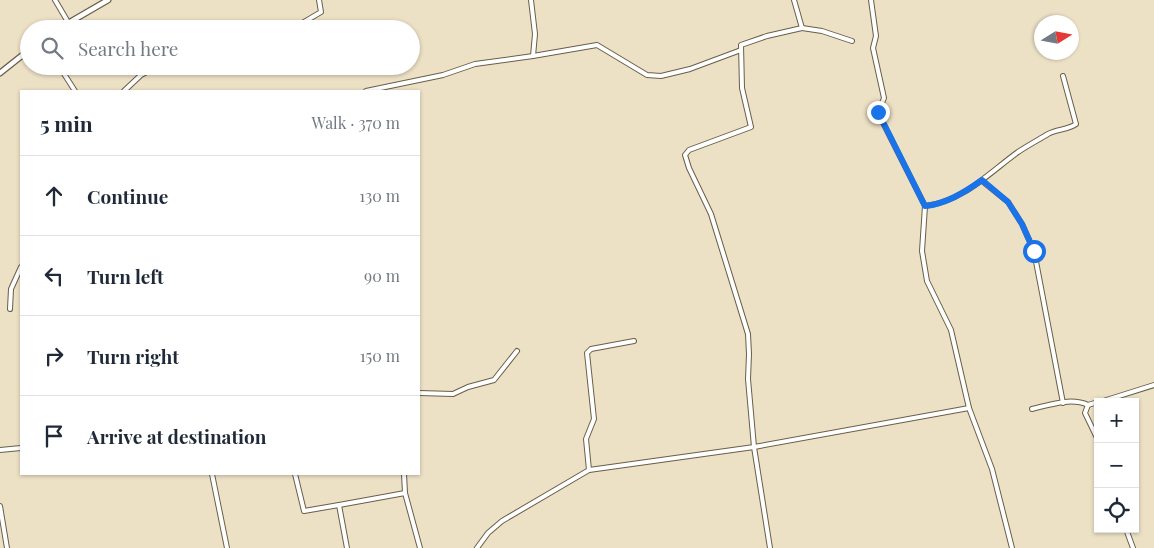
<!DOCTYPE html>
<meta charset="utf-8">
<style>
:root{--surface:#fff;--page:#f2f2f3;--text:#1f2937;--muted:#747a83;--line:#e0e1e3}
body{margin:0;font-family:"Playfair Display",serif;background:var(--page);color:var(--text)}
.controls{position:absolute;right:15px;bottom:15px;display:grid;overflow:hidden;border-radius:0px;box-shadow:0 1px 4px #0004}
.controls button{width:45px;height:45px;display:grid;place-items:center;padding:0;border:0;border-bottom:1px solid var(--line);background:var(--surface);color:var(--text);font:25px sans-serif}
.compass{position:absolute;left:1034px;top:15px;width:45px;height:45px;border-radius:50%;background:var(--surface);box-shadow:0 1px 4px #0004;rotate:79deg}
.stop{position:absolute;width:15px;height:15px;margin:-11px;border:4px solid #1a73e8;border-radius:50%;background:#fff}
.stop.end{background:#1a73e8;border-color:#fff;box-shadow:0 1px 5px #0008}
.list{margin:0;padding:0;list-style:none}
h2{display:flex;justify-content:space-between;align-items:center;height:65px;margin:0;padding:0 20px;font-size:21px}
h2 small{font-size:16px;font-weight:400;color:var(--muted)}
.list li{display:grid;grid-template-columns:32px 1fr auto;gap:15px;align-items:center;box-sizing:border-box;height:80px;padding:0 20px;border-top:1px solid var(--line)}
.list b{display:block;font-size:19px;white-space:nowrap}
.list em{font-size:16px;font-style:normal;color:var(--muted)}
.icon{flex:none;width:28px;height:28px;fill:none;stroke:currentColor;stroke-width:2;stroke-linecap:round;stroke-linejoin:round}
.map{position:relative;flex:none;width:1154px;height:548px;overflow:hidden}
.search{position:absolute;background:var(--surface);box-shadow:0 1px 4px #0004;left:20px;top:20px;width:400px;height:55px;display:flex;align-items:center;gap:12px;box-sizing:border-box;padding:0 18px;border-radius:28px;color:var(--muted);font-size:19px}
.panel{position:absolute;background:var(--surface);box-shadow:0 1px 4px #0004;left:20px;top:90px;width:400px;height:385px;border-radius:0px}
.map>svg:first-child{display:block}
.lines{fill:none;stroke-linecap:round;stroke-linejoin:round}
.minor-casing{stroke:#695f48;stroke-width:6}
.tertiary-casing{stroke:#695f48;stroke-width:7}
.minor{stroke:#fff;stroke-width:4}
.tertiary{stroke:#fff;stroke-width:4.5}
.route{stroke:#1a73e8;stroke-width:6}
</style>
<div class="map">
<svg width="1154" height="548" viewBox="0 0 1154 548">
<rect width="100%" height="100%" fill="#ece0c5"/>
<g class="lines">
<g class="minor-casing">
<g id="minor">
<polyline points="55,0 68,22"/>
<polyline points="531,0 535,34 533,56"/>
<polyline points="871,0 876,36 873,48 884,98 878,113 925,206 922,251 927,281 951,330 969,408 992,469 1012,548"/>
<polyline points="802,28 822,31 852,41"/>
<polyline points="292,29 321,12 319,0"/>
<polyline points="59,66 75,91"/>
<polyline points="124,91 141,75 158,66"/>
<polyline points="366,91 443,75 475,64 533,56 597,45 647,75 661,76 690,69 741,50"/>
<polyline points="982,181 1008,202 1022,224 1034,251 1063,403"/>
<path d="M 925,206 C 962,202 989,173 1018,152 C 1027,146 1038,140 1048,134 C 1057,129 1068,130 1076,124 L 1063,76"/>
<polyline points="10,309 11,289 21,267"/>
<polyline points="419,393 453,394 468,387 494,380 517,351"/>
<polyline points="1100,402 1154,385"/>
<polyline points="1088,405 1085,413 1098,440"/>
<path d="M 1032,409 C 1049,405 1071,397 1088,405 L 1098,402"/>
<polyline points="0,450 21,448"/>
<polyline points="589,470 586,439 594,419 587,353 591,349 634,341"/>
<polyline points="212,474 227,548"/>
<polyline points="295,474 304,511 339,505"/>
<polyline points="404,474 405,493"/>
<polyline points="0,506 7,548"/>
<polyline points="1126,529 1133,548"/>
<polyline points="347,548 339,505 405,493 420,548"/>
<polyline points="477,548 488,533 502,521 589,470 754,447 969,408"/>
<polyline points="770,548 754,447 748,379 749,354 748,334 711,214 689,168 685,155 689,150 751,127 742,88 741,45 767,36 802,28 794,0"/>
</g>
</g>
<g class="tertiary-casing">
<g id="tertiary">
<polyline points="58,29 108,0"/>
<polyline points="0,73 29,50"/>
</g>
</g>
<use href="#minor" class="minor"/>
<use href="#tertiary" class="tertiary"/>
</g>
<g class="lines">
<path class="route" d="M 878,112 L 925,206 C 946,204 965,192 982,180 L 1008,202 L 1022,224 L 1034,251"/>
</g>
</svg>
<div class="controls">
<button>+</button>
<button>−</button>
<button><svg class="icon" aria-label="locate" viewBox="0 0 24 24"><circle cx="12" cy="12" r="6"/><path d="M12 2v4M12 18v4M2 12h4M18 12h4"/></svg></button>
</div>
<svg class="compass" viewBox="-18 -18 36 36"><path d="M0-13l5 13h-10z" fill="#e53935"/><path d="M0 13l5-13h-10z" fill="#747a83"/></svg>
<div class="stop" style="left:1034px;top:251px"></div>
<div class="stop end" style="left:878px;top:112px"></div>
<div class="search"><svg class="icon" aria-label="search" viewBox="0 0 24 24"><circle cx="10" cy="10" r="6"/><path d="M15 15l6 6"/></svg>Search here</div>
<section class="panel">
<h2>5 min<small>Walk · 370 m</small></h2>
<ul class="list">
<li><svg class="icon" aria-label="ahead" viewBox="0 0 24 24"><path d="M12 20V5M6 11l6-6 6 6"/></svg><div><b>Continue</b></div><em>130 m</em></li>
<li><svg class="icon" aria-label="left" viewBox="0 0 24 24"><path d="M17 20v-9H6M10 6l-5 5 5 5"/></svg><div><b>Turn left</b></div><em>90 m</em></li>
<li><svg class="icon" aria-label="right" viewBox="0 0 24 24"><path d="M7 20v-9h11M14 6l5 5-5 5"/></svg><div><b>Turn right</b></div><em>150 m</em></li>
<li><svg class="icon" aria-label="arrive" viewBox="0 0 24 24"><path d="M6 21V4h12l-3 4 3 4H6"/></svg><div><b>Arrive at destination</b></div></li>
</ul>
</section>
</div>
